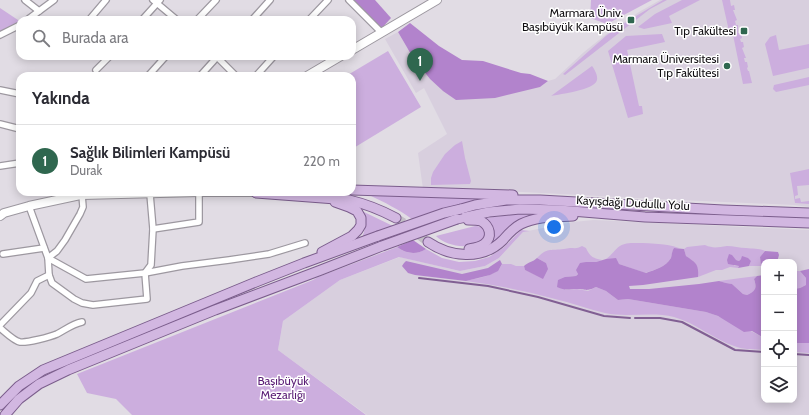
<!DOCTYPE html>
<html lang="tr">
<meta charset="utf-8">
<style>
:root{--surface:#fff;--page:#f7f7f7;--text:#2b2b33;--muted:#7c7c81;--line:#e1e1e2;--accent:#2f674f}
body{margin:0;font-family:Cabin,sans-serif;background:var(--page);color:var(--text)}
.controls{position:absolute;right:12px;bottom:12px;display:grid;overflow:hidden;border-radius:8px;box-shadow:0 2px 10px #0003}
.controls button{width:36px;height:36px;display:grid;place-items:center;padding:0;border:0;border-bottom:1px solid var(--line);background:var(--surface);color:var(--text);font:20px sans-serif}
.you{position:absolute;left:554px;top:227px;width:14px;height:14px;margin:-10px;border:3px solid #fff;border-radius:50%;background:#1a73e8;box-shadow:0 0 0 6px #1a73e833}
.badge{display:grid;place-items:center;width:26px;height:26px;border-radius:50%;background:var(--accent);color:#fff;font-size:13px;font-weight:700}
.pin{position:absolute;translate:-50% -33px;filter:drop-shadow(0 1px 2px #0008)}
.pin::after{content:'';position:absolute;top:21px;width:14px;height:12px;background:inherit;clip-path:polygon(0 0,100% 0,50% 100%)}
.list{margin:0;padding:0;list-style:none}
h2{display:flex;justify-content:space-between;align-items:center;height:52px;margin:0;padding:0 16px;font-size:17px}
h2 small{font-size:13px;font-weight:400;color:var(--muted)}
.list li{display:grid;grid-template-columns:26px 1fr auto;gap:12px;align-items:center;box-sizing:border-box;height:72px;padding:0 16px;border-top:1px solid var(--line)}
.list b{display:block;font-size:15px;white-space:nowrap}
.list p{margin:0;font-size:13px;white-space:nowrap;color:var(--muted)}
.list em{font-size:13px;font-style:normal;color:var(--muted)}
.icon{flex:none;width:22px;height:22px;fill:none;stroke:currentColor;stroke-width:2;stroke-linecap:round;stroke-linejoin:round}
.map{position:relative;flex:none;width:809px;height:415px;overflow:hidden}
.search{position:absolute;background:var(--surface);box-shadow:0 2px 10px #0003;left:16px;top:16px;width:340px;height:44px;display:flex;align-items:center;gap:10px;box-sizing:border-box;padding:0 14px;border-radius:12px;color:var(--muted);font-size:15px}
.panel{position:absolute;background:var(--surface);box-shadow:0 2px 10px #0003;left:16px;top:72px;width:340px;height:124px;border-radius:12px}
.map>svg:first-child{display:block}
.built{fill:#d8cfde;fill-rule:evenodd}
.green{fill:#ccaede}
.forest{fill:#b283cc}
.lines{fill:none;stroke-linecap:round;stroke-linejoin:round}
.stream{stroke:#815f93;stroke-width:2}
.primary-tunnel{stroke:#c2bdc5;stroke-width:9;stroke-dasharray:9 4.5;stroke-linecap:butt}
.street-casing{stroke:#9d98a0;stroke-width:8}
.secondary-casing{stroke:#9d98a0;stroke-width:10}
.primary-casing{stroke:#7b5d8c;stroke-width:11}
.street{stroke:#fff;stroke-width:5.5}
.secondary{stroke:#fff;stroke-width:8}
.primary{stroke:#d2b7e1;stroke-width:9}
.primary-bridge-casing{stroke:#7b5d8c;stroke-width:11;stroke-linecap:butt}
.primary-bridge{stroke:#d2b7e1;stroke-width:9}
.poi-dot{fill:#2f674f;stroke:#fff;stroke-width:1.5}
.labels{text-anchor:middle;stroke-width:3;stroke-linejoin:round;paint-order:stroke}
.poi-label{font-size:12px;fill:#121013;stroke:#fff;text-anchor:end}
.street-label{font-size:12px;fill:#121013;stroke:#fff}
.park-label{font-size:12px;fill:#5a1e75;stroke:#fff}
</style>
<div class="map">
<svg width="809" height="415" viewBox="0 0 809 415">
<rect width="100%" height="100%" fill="#e1dce4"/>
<g class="built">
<polygon points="660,0 809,0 809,207 794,205 657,199 502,191 423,189 418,153 447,134 424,88 416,93 385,39 398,32 412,56 430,79 443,91 540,87 548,81 555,79 584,52 609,32 639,12"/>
<path d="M 594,220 L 809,230 L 809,415 L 367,415 L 278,350 L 283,321 L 340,280 L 400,257 L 460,271 L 485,266 L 499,258 L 523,232 L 573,222 ZM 764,262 L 794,262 L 794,400 L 764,400 Z"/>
</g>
<g class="green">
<polygon points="591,0 652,0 607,24 590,18"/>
<polygon points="663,0 667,0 650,9 565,75 563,74 607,35 631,19"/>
<polygon points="682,0 700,0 669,16 672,23 644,29 638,27 655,14"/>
<polygon points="722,0 730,0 731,6 734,5 735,10 733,10 737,20 735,21 736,25 738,25 738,33 741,33 742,38 740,39 741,42 743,42 744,47 742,48 746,58 744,58 745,62 747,62 748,67 747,68 748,71 749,71 752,83 743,84 732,30 729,31"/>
<polygon points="0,8 18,20 18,26 0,33"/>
<polygon points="662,34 665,42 627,50 639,106 642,106 643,114 628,118 608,51 626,36"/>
<polygon points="776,35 779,50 809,44 809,68 773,76 765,44 770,37"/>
<polygon points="388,51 421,107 352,149 352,76 346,76"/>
<path d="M 592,66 C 595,70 598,76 597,80 C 595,90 560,94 551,96 Z"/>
<polygon points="809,77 809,85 776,92 773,89 774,85"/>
<polygon points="462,141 465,158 471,181 470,184 431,185 431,178 433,172 445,154 455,145"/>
<polygon points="809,169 809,185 797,186 798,195 795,196 795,199 800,198 801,202 809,201 809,204 795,203 790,173"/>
<path d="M 369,195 L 495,198 L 413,220 C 400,210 384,202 369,195 Z"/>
<path d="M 364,212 L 395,227 L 361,239 C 366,230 366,223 362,213 Z"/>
<path d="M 519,214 L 536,215 L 485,249 C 491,237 498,227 485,218 Z"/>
<path d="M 475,226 C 481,226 483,228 486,233 L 483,242 C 478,243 472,246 467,246 C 456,247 443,243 436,236 Z"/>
<path d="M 521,230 L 530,231 L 523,232 L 499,258 L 485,266 L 460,271 L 399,257 L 340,280 L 283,321 L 278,350 L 366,415 L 132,415 L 116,399 L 87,393 L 77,374 L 313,280 L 318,277 L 397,247 C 406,254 416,255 426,249 L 442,258 L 459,262 L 475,261 L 489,257 L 503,248 Z"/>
<path d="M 631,243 C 645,243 665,243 679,248 L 674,248 C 672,251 672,255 671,258 C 666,267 654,270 645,273 L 619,264 L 606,259 C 617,251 616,244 631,243 Z"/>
<path d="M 705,245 C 714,249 718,247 727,246 C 733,246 740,248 746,248 C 753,249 759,248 765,251 L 760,257 L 761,266 L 749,266 L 751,261 L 741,259 L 739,261 L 736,260 L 734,266 L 739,266 L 738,268 L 730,267 L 722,270 L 716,270 L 698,277 C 698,264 696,263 686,256 L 684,249 L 687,247 Z"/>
<path d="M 582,246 L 586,248 C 590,257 593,258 602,260 L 596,262 L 586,262 L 576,276 L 565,277 L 565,290 L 577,289 L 588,291 L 596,287 L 606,291 L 618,300 L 628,299 L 706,312 C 714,314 720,317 727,320 C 739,326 752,331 764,338 L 764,350 C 754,349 744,350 734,346 C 713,339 696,323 674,317 C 652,311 628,318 605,313 C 588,309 572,303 555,299 C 526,291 496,285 466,281 C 477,278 498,276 502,264 L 511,264 L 516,266 L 524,266 L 525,270 L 536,275 L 546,263 L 537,258 C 548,247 550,251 564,249 C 566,249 568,248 570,248 C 575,248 577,249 582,246 Z"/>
<polygon points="794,271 800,271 806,278 806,285 800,288 794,289"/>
<path d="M 757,276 L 754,279 C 757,289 756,291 747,295 L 743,294 L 732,284 L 726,283 L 719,281 L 741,278 Z"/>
<polygon points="794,343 809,343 809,353 794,352"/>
</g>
<g class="forest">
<polygon points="352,0 375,0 391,18 381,29"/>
<polygon points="410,23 439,46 462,60 483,61 521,73 530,74 548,81 540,87 495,98 456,100 443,91 430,79 412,56 398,32"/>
<path d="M 413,240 L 426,249 C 417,255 406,254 397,247 Z"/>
<path d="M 674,248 L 684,249 L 686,256 C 696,263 699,264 698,277 L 643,285 L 629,286 L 630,289 L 649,289 L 699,284 L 719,281 L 726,283 L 732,284 L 743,294 L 747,295 C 756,291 757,288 754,279 L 757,276 L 764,275 L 764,338 L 752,331 L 744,332 L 718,316 L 706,312 L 628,299 L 618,300 L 606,291 L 596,287 C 585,292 587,289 577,289 C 568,289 566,291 557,287 L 558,280 L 565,277 L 576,276 L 578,274 L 576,270 L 580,263 L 586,262 L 596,262 L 606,259 L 616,258 L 619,264 L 646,273 C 654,270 666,267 671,258 C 672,254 672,251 674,248 Z"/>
<polygon points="765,251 778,252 779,255 777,262 764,262 764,265 761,266 760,257"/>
<polygon points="729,254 732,255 736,260 739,261 741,259 742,256 748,258 751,261 749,266 738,268 739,266 728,264 727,260"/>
<path d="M 537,258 L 546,263 L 548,269 L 543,279 L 525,270 L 524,266 C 528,262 533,262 537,258 Z"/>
<polygon points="500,260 502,264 498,271 490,275 466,281 415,275 408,273 402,266 404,263 406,261 462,274 488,268"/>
<polygon points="809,269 809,343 794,343 794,289 800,288 806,285 806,278 800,271"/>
</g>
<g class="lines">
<g class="stream">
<polyline points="419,278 488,286 538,297 604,316 630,318"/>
<polyline points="635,318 660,318 682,322 735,350 764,352"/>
<polyline points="794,354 809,355"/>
</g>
<polyline class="primary-tunnel" points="396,218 404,223 428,242"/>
<g class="street-casing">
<g id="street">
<polyline points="25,0 39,11"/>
<polyline points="153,0 177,20"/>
<polyline points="349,0 381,32"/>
<polyline points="27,20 54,0"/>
<polyline points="89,20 106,0"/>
<polyline points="142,20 160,0"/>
<polyline points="197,20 216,0"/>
<polyline points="252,20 270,0"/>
<polyline points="309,20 328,0"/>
<polyline points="0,35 20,25"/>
<polyline points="216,56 236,76"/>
<polyline points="96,70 110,56"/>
<polyline points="148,76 166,56"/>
<polyline points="200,76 218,56"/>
<polyline points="256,76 274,56"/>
<polyline points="0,90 20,94"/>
<polyline points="0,124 20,129"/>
<polyline points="0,166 20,163"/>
<polyline points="82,195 83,207 80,214 65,240 57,251 48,258 49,275 52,283 74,299 82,303 93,305 147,299 145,273 151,265 153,229 150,194"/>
<polyline points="29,206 48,258 86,279 145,273 182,266 229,260 269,254 305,243"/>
<polyline points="153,229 199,222 199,192"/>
<polyline points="3,254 44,248"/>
<polyline points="0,325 31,293 37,281 49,275"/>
<path d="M 0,328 C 5,332 14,341 20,342 C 27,343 50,337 57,334 C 65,330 72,324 82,322"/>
</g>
</g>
<g class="secondary-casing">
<g id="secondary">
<polyline points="352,50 437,0"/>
<polyline points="307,76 341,56"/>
<polyline points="82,195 199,192 257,192"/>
<polyline points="0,216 4,213 29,206 85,194"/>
</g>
</g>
<g class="primary-casing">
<g id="primary">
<polyline points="352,190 513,195"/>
<path d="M 256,193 L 349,200 C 366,204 381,210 396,218"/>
<polyline points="461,209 475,205 506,200 540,200 723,210 809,213"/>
<polyline points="457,219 489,212 520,209 559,210 645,217 809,223"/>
<path d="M 468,220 C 472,220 477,220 481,221 C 490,226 493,237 484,244 C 480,247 474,248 469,249"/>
<path d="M 428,242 C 450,257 482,261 503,240 C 508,234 513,228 521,224 C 537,216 555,217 573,216"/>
<polyline points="322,252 352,236 358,230 361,225 361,218 357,211 349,207 335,202"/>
<polyline points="0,405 19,386 43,370 256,282 304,263 378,236"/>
<polyline points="5,415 19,399 39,384 68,370 215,310 321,270 382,246"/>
</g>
</g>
<use href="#street" class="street"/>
<use href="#secondary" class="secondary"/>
<use href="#primary" class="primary"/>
<g class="primary-bridge-casing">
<g id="primary-bridge">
<polyline points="378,236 444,213 461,209"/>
<polyline points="382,246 457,219"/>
</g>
</g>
<use href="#primary-bridge" class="primary-bridge"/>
</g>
<g class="poi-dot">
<rect x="627" y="16" width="8" height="8" rx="2"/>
<rect x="740" y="27" width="8" height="8" rx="2"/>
<circle cx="727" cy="66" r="4"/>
</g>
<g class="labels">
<g class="poi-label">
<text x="623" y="17">Marmara Üniv.<tspan x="623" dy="14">Başıbüyük Kampüsü</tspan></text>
<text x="736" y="35">Tıp Fakültesi</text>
<text x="719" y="63">Marmara Üniversitesi<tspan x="719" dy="14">Tıp Fakültesi</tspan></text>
</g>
<g class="street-label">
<text transform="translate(633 203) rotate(3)" y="4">Kayışdağı Dudullu Yolu</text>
</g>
<g class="park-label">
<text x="283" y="385">Başıbüyük<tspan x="283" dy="14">Mezarlığı</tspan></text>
</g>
</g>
</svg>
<div class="controls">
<button>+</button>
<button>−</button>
<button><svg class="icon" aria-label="locate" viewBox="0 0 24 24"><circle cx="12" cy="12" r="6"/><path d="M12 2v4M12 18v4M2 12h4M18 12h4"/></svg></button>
<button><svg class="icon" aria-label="layers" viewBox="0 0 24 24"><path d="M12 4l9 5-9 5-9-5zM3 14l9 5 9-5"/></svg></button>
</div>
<div class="you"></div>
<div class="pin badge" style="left:420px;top:81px">1</div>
<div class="search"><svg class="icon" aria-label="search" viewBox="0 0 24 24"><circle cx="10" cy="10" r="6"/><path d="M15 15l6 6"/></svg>Burada ara</div>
<section class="panel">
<h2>Yakında<small></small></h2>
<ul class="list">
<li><span class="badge">1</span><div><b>Sağlık Bilimleri Kampüsü</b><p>Durak</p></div><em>220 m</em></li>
</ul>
</section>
</div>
